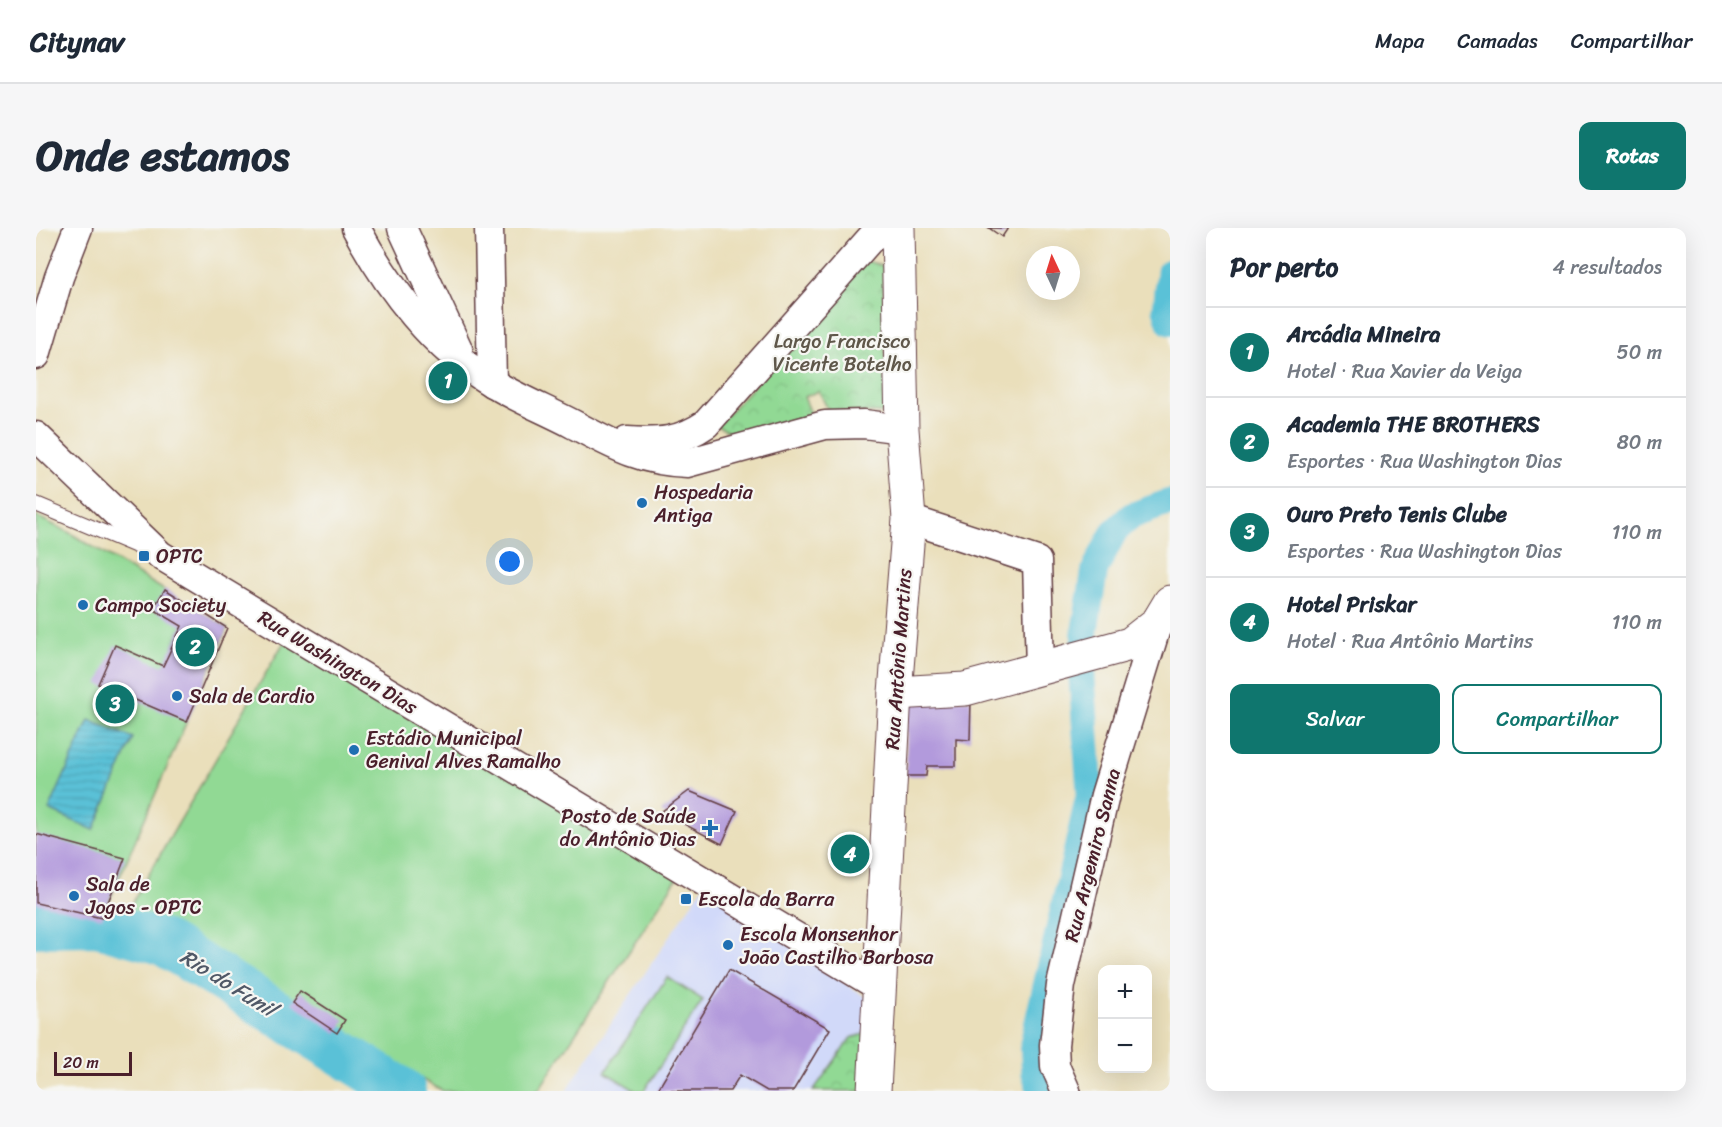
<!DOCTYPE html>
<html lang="pt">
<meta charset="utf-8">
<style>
:root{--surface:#fff;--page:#f6f6f7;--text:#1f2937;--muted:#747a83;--line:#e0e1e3;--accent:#0f766e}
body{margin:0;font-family:Sriracha,sans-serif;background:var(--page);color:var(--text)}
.controls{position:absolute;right:18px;bottom:18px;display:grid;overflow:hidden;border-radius:12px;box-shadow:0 6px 24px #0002}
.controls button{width:54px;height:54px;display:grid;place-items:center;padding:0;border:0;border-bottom:2px solid var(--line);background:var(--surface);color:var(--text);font:30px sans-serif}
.compass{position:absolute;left:990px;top:18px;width:54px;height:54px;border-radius:50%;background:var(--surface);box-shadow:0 6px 24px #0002;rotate:356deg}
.scale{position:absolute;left:18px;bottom:15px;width:78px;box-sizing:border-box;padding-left:6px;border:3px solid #4a1f2b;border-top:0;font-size:16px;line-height:21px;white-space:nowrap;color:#4a1f2b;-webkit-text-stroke:4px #f6f6f2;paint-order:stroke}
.you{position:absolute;left:474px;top:334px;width:21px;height:21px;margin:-15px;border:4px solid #fff;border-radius:50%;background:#1a73e8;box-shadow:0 0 0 9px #1a73e833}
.badge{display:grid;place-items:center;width:39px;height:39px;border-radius:50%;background:var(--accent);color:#fff;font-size:20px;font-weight:700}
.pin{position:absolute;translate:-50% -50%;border:3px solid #fff;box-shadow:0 2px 6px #0006}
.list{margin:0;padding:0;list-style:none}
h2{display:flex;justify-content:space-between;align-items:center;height:78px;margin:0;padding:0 24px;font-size:26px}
h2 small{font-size:20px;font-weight:400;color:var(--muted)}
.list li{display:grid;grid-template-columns:39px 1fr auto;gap:18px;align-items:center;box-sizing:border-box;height:90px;padding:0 24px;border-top:2px solid var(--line)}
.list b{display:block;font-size:22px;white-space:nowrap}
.list p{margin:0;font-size:20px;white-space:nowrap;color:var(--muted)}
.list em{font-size:20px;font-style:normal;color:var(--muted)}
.actions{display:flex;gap:12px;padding:18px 24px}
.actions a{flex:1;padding:14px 0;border:2px solid var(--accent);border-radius:12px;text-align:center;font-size:21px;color:var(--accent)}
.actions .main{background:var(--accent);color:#fff}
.map{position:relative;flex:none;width:1134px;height:863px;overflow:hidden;border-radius:12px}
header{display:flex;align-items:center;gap:36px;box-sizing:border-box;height:84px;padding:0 30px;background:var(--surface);border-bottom:2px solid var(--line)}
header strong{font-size:28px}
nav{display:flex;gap:33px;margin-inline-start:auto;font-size:21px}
.intro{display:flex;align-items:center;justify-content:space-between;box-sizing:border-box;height:144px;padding:0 36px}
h1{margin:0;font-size:42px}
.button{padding:15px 27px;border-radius:12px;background:var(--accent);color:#fff;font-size:21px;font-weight:700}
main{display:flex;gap:36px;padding:0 36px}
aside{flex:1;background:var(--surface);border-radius:12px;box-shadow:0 6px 24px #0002}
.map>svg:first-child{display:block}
.built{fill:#d1d9f9}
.park{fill:url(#park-crowns);stroke:#6e7c60;stroke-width:1.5}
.garden{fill:#91d994;stroke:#6e7c60;stroke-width:1.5}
.water{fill:url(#water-rules);stroke:#527081;stroke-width:1.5}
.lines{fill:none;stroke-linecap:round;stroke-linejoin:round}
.canal{stroke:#5ac1d7;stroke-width:27}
.river{stroke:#5ac1d7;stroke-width:46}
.building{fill:#b29adc}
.service-casing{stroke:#623c41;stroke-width:16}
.minor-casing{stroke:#623c41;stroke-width:31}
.tertiary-casing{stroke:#623c41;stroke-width:35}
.service{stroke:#fff;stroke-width:14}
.minor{stroke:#fff;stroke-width:28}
.tertiary{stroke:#fff;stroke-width:33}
.poi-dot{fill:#1f6fb2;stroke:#f6f6f2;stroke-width:2}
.labels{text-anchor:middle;stroke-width:4.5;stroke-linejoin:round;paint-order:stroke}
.park-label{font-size:20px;fill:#5f574a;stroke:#f6f6f2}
.poi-label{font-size:20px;fill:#4a1f2b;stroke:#f6f6f2;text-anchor:start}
.street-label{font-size:20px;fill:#4a1f2b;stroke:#f6f6f2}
.water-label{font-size:21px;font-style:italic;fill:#505867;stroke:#f6f6f2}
</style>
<header>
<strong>Citynav</strong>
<nav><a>Mapa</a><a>Camadas</a><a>Compartilhar</a></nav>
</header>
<div class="intro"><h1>Onde estamos</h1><a class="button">Rotas</a></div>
<main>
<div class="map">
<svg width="1134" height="863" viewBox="0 0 1134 863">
<defs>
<pattern id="park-crowns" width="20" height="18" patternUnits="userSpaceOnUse" patternTransform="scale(1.5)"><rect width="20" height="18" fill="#91d994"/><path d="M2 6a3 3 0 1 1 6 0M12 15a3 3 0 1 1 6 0" fill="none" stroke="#7fba80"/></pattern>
<pattern id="water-rules" width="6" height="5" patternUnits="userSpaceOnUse" patternTransform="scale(1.5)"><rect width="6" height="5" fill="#5ac1d7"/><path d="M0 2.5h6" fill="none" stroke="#50a5b9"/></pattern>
</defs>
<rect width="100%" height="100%" fill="#f6f6f2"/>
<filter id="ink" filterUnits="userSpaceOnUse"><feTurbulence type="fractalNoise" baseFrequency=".0167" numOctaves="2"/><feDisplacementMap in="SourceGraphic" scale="12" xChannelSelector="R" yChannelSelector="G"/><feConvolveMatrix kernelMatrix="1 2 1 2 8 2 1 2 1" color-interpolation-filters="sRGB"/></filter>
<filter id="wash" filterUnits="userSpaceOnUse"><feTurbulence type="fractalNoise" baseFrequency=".008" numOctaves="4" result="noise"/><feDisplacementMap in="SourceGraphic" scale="24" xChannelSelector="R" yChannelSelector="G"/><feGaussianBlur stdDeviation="1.35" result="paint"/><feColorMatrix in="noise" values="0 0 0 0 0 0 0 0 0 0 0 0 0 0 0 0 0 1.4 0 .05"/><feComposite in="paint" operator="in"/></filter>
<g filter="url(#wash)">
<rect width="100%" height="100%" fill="#eadfbb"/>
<polygon class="built" points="668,657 841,777 838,863 530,863"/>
<g class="park">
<polygon points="831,33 847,38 850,182 844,185 793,184 783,163 768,169 776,188 703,209 681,198"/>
<polygon points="835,804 833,863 777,863 815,810"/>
</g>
<g class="garden">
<polygon points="0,288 34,305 191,400 66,690 0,675"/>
<polygon points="252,407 649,638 502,863 407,863 89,687"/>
<polygon points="631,749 667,772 608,863 600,863 569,844"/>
</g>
<polygon class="water" points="53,492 97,510 58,602 13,582"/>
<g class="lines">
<g class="canal">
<polyline points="1134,44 1130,81 1134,94"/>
<polyline points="1005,863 999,846 997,816 1054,564 1046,450 1049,401 1059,341 1078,304 1095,288 1134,274"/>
</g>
<polyline class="river" points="0,697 61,696 126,714 367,863"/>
</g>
<g id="blocks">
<g class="building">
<polygon points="953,0 972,0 966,9"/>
<polygon points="129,361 191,400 151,494 62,456 79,417 127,438 146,398 117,381"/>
<polygon points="871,472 935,472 934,512 920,511 920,538 891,538 890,548 870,548"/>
<polygon points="653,563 701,583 686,616 625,584"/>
<polygon points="0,606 89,630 66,690 0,675"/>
<polygon points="693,742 794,801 757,863 731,863 704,847 694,863 621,863"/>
<polygon points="264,763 309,792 301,805 256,775"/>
</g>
</g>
</g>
<g filter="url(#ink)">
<use href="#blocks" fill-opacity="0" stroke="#623c41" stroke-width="1.5"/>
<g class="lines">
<g class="service-casing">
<polyline id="service" points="0,276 103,319"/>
</g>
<g class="minor-casing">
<g id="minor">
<path d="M 320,0 C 352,60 398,121 458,156 C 483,171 510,182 535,195 C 575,216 605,234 651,235 L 789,197 L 828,196 L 866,201"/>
<polyline points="366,0 422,121"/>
<polyline points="453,0 456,155"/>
<polyline points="0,127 23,49 42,0"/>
<polyline points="0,208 124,327 842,758"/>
<path d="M 591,213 C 622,215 644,214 670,196 L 844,0"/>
<polyline points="873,291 1001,333 1004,441"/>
<polyline points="1030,863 1019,838 1018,817 1025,757 1069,567 1122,394"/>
</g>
</g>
<g class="tertiary-casing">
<g id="tertiary">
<polyline points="859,465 929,461 1094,416 1122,394 1134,374"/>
<polyline points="838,863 859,465 873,291 866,201 862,0"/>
</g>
</g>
<use href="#service" class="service"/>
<use href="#minor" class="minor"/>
<use href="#tertiary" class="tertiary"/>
</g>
</g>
<g class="poi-dot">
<circle cx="606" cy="275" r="6"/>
<rect x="102" y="322" width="12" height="12" rx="3"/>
<circle cx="47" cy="377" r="6"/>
<circle cx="141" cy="468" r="6"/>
<circle cx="318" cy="522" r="6"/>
<path d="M671 591h6v6h6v6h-6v6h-6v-6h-6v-6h6z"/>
<circle cx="38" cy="668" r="6"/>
<rect x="644" y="665" width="12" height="12" rx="3"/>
<circle cx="692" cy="717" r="6"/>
</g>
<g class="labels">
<g class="park-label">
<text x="806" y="120">Largo Francisco<tspan x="806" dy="23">Vicente Botelho</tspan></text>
</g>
<g class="poi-label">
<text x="618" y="271">Hospedaria<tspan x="618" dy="23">Antiga</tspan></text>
<text x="120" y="335">OPTC</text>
<text x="59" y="384">Campo Society</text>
<text x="153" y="475">Sala de Cardio</text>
<text x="330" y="517">Estádio Municipal<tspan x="330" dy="23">Genival Alves Ramalho</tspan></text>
<text x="660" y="595" text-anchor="end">Posto de Saúde<tspan x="660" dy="23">do Antônio Dias</tspan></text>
<text x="50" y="663">Sala de<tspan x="50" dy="23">Jogos - OPTC</tspan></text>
<text x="662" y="678">Escola da Barra</text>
<text x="704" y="713">Escola Monsenhor<tspan x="704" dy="23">João Castilho Barbosa</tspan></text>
</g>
<g class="street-label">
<text transform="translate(862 431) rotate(-86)" y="7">Rua Antônio Martins</text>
<text transform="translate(302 434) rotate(31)" y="7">Rua Washington Dias</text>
<text transform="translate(1056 627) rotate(-76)" y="7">Rua Argemiro Sanna</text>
</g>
<g class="water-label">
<text transform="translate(192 755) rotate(32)" y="7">Rio do Funil</text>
</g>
</g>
</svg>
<div class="controls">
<button>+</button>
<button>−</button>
</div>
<svg class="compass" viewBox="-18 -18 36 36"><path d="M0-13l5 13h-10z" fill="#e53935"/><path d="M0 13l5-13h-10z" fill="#747a83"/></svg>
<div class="scale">20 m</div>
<div class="you"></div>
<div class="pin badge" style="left:412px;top:153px">1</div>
<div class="pin badge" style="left:159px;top:419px">2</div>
<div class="pin badge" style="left:79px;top:476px">3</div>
<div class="pin badge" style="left:814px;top:626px">4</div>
</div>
<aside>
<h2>Por perto<small>4 resultados</small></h2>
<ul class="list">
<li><span class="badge">1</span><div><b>Arcádia Mineira</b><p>Hotel · Rua Xavier da Veiga</p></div><em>50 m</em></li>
<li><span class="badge">2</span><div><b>Academia THE BROTHERS</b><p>Esportes · Rua Washington Dias</p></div><em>80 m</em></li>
<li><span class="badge">3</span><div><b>Ouro Preto Tenis Clube</b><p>Esportes · Rua Washington Dias</p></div><em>110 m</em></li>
<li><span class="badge">4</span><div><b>Hotel Priskar</b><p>Hotel · Rua Antônio Martins</p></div><em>110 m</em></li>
</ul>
<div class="actions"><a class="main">Salvar</a><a>Compartilhar</a></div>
</aside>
</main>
